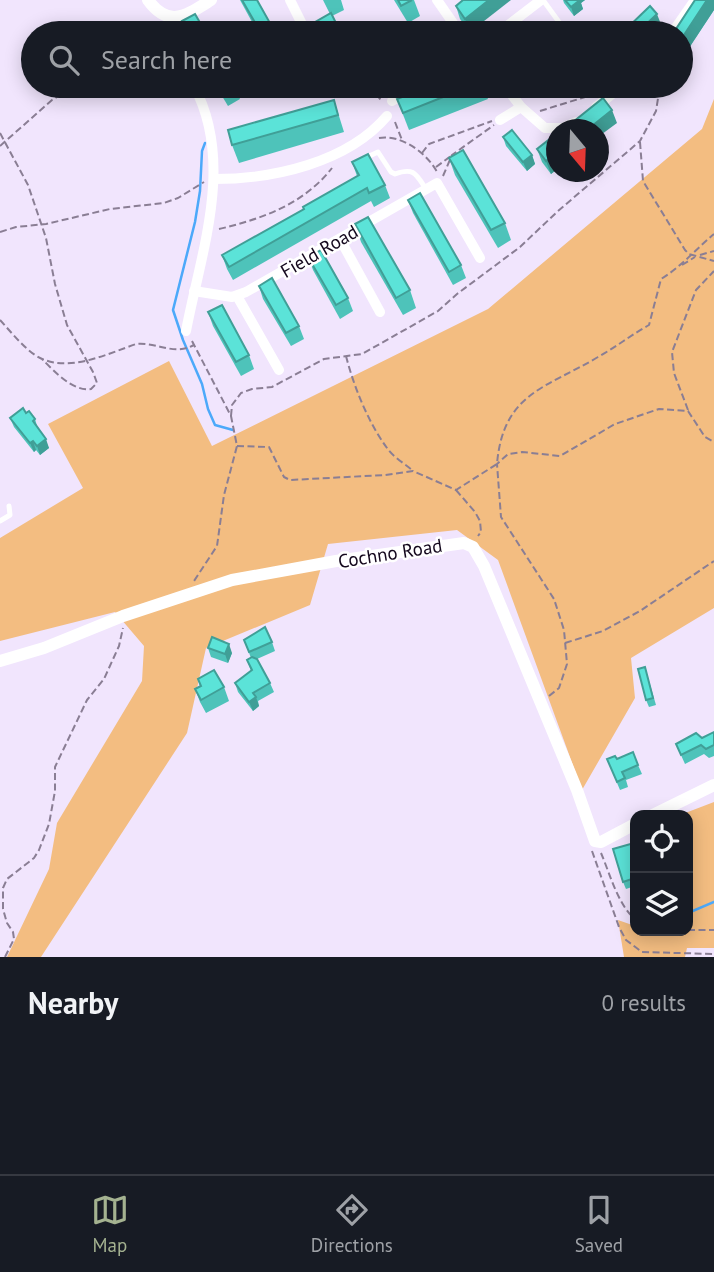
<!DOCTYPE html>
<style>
:root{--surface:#171b24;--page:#242831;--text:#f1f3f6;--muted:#9ea1a6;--line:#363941;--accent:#a4b290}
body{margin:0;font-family:"PT Sans",sans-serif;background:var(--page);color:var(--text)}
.controls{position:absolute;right:21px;bottom:21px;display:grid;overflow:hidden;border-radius:14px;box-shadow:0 4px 18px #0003}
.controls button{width:63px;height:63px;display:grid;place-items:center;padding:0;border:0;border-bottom:2px solid var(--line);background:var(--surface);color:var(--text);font:35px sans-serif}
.compass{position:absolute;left:546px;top:119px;width:63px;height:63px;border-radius:50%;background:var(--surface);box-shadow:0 4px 18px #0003;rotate:161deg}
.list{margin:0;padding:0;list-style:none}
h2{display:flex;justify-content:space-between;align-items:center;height:91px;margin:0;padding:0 28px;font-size:30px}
h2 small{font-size:23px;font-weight:400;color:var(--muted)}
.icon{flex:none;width:38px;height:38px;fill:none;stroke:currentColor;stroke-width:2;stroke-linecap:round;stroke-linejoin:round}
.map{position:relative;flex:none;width:714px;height:957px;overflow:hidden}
.search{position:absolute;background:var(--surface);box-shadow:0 4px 18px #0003;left:21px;right:21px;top:21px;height:77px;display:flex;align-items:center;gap:18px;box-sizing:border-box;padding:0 24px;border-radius:38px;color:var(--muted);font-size:26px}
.sheet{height:217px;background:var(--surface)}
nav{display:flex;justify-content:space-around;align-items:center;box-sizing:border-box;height:98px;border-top:2px solid var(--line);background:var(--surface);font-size:19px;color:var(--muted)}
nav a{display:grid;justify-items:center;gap:4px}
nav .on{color:var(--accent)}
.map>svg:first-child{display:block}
.green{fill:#f3bd81}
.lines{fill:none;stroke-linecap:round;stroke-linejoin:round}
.stream{stroke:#4ca9fa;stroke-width:2.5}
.path{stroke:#8a7e94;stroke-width:2;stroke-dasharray:7 3.5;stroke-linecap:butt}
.service{stroke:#fff;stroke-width:5}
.minor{stroke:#fff;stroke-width:10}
.tertiary{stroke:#fff;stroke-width:12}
.wall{fill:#4ec3ba}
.shaded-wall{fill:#409f97}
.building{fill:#5be3d8;stroke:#409f97;stroke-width:2}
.labels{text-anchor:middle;stroke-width:5;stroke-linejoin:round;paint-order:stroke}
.street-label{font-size:19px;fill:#14081d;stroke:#fff}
</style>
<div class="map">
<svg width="714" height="957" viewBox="0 0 714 957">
<rect width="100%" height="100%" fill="#f1e5fd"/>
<g class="green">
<polygon points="714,99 714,608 631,658 635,698 582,790 498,560 457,530 328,544 310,605 206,648 187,733 41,957 7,957 49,869 57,823 142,681 144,646 115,612 0,641 0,538 83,488 48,424 169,361 212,446 488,309 702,129"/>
<polygon points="714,802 714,948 687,948 685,957 624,957 618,920 635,926 635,931 688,931 688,815 680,815"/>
</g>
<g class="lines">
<g class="stream">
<polyline points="205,143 202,151 200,191 195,222 173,310 183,340 202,384 208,409 215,425 233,430"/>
<polyline points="688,913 714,902"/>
</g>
<g class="path">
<polyline points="369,86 381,100"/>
<polyline points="540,111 598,93"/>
<polyline points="395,122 402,140"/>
<path d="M 0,133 L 28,185 L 46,238 L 55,284 L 67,325 L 93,372 L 97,383 L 91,389 C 73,392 54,371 42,359"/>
<path d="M 379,138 C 401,134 427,153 437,172"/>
<polyline points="640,142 643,181 685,250 689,254 714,261"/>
<polyline points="0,146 52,100 75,86"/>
<polyline points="422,153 429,144 492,121"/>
<polyline points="436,167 451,156"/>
<polyline points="443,176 452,155 494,125"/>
<path d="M 219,229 C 262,219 304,204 332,168"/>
<polyline points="0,232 16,227 46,224 110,209 164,203 178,198 204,182"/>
<polyline points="700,255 714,251"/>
<polyline points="682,265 695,257"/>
<path d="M 0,320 C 11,332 22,346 35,355 C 65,375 107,354 136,344 C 158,342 173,356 194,345"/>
<polyline points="192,341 231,416 237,446 224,495 217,546 194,581"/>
<path d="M 346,356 C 354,387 368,422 387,448 C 393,457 404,463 412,470"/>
<polyline points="688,410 674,373 672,352 696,290 714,271"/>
<polyline points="231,416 232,405 241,393 252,389 272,387 324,359 362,354 438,311 457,294 520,247 558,211 640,141 656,111 660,86"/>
<path d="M 237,446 L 269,447 L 284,477 L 290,480 L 385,475 L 413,471 L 456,490 L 497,464 C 503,393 546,388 598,357 C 616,347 631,335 649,325 L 661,279 C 681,267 696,249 714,234"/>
<polyline points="456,490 475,512 480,521 481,532 478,536"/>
<polyline points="565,643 603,631 640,611 714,561"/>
<polyline points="549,696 559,688 567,664 564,630 554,599 501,517 497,464 508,454 522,452 560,456 615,424 659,409 688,411 705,437 714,442"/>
<polyline points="592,851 619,927 626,940 642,952 714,954"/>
<path d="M 601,853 C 610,874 618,905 635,919"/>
<polyline points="688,930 714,930"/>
<polyline points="5,957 14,939 13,932 7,923 3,909 3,888 7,879 34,858 39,850 49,824 55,791 55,767 87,700 104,679 119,646 123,628"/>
</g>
<g class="service">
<polyline points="543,0 567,33"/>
<path d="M 365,158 L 378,152 L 391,172 L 395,174 C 414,167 416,174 426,189"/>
<polyline points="0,521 10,515 9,506"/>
</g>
<g class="minor">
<polyline points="290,0 302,24"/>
<polyline points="437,0 460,33"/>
<polyline points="169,33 169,17"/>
<polyline points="498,33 541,0"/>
<polyline points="672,33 695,0"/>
<polyline points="505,86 521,107 545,128 562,128 576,122"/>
<polyline points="392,101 417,86"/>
<polyline points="596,107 622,86"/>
<polyline points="500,120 521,107"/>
<path d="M 214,179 C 273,179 347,163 387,116"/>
<polyline points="340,239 380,312"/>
<polyline points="194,291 232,297 246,292 437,183 480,258"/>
<polyline points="237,296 279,370"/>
<path d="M 186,331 C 201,252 235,163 194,86"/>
</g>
<g class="tertiary">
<path d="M 148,0 C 169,29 187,15 211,0"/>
<polyline points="0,661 44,648 123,616 232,580 336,561 464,543 473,547 484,566 577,790 595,841 601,842 635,824"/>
<polyline points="653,815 714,785"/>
</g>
</g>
<g class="wall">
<polygon points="240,0 257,0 276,33 258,33"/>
<polygon points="323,0 341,0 344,10 332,16 340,33 296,33 330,14"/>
<polygon points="394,0 414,0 420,16 408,23"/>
<polygon points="463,0 470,32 460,19 456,6"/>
<polygon points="563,0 585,0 581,3 583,9 574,16 564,3"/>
<polygon points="714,0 714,10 687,51 681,47 681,33 674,32"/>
<polygon points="216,86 235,86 240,99 228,106"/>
<polygon points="430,86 483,86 488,99 409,130 397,99"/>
<polygon points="526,86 539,86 540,88 533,94"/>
<polygon points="554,86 576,86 557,92"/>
<polygon points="334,100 344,132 239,163 232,145"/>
<polygon points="556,134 556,170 551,174 542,162 537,149"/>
<polygon points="503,137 532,155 535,164 527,171 506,146"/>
<polygon points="449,158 505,223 511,240 498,248 455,175"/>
<polygon points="352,162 385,185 390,198 374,207 371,201 233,280 227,269 222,255 304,210 357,176"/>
<polygon points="408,200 461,265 466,278 453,285 413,213"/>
<polygon points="355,224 410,290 416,308 403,315 361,242"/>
<polygon points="308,257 348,298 353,311 340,319 313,270"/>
<polygon points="259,286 299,326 304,339 291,346 263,299"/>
<polygon points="208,312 249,355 254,369 241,376 213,326"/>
<polygon points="26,413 35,419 38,429 49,448 40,455 36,450 34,452 14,427 10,418"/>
<polygon points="244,640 272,642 275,651 257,659 270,683 274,692 258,701 259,706 253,711 238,692 235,683 251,671 247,660 251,658"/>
<polygon points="208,648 232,653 228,663 211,657"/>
<polygon points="645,667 656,705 649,707 646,700"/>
<polygon points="198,679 224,687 229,701 206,713 200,702 195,689 200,686"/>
<polygon points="714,732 714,756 709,758 704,754 685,764 676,744 702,738"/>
<polygon points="607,759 617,759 638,765 642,774 626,780 628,787 620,790"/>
<polygon points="635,848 635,886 626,889 623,882"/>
</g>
<g class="shaded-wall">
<polygon points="489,0 511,0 470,32 465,19"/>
<polygon points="578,0 585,0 581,3 583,9 574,16 571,7"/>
<polygon points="707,0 714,0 714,10 687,51 682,38"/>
<polygon points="657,14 662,27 655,33 637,33"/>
<polygon points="530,86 539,86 540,88 533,94"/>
<polygon points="612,110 617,123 598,137 598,130 587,130"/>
<polygon points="556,153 556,170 551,174 546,161"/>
<polygon points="532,155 535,164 527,171 523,162"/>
<polygon points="46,439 49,448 40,455 37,446"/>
<polygon points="33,441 36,450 34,452 30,443"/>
<polygon points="229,644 232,653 228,663 225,654"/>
<polygon points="256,697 259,706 253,711 249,702"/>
</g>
<g class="building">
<polygon points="242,0 257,0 275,32 261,33"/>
<polygon points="398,0 412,0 401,6"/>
<polygon points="463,0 489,0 465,19 456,6"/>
<polygon points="565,0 580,0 571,7"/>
<polygon points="695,0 707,0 682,38 681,37 681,33 674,32"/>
<polygon points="650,6 657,14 637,33 622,33"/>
<polygon points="331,13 337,25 323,33 296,33"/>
<polygon points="195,14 206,33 189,33 182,21"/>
<polygon points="409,24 412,33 378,33"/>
<polygon points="219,86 235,86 223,93"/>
<polygon points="430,86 471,86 403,113 397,99"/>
<polygon points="603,98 612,110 587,130 563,130"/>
<polygon points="334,100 338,115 232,145 228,130"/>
<polygon points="512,130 532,155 523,162 503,137"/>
<polygon points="556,134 556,153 546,161 537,149"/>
<polygon points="463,150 505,223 491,230 449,158"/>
<polygon points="368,154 385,185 369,193 367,188 229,267 222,255 304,209 303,207 359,175 352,162"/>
<polygon points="420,193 461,265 449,272 408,200"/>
<polygon points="368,217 410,290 396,298 355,224"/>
<polygon points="321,250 348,298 336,305 308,257"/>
<polygon points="272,278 299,326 286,333 259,286"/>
<polygon points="222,305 249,355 236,362 208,312"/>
<polygon points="23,408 26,413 29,411 35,419 33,421 46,439 37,446 33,441 30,443 10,418"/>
<polygon points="265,627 272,642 249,652 244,640"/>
<polygon points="212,637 229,644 225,654 208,648"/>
<polygon points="252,657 257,659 270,683 253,693 256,697 249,702 235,683 252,670 247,660"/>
<polygon points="645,667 653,698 646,700 638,669"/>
<polygon points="214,670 224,687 201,700 195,689 201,686 198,679"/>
<polygon points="714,732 714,745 706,749 701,745 681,755 676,744 696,733 702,738"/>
<polygon points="633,752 638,765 622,772 625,778 617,782 607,759 615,756 617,759"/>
<polygon points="634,843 635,848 635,878 623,882 613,849"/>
</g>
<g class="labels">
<g class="street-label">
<text transform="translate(319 251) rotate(-30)" y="7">Field Road</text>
<text transform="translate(390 553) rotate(-9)" y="7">Cochno Road</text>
</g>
</g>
</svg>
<div class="controls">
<button><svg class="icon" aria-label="locate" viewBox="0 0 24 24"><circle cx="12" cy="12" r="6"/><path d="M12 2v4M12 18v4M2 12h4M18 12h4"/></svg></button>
<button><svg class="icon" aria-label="layers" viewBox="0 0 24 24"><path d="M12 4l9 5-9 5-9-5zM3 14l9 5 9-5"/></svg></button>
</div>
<svg class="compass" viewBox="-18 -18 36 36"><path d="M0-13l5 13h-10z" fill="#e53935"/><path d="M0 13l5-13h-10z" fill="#9ea1a6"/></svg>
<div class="search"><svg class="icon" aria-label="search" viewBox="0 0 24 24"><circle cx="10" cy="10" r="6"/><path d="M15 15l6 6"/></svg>Search here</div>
</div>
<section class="sheet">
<h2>Nearby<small>0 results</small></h2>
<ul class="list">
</ul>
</section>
<nav>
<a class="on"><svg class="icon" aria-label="map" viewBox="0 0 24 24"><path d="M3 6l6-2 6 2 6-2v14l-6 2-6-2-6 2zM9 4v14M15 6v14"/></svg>Map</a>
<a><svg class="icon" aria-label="directions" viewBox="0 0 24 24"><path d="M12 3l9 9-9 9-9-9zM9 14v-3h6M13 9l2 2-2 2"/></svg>Directions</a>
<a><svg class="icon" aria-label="saved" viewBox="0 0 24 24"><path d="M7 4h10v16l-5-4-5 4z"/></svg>Saved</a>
</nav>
